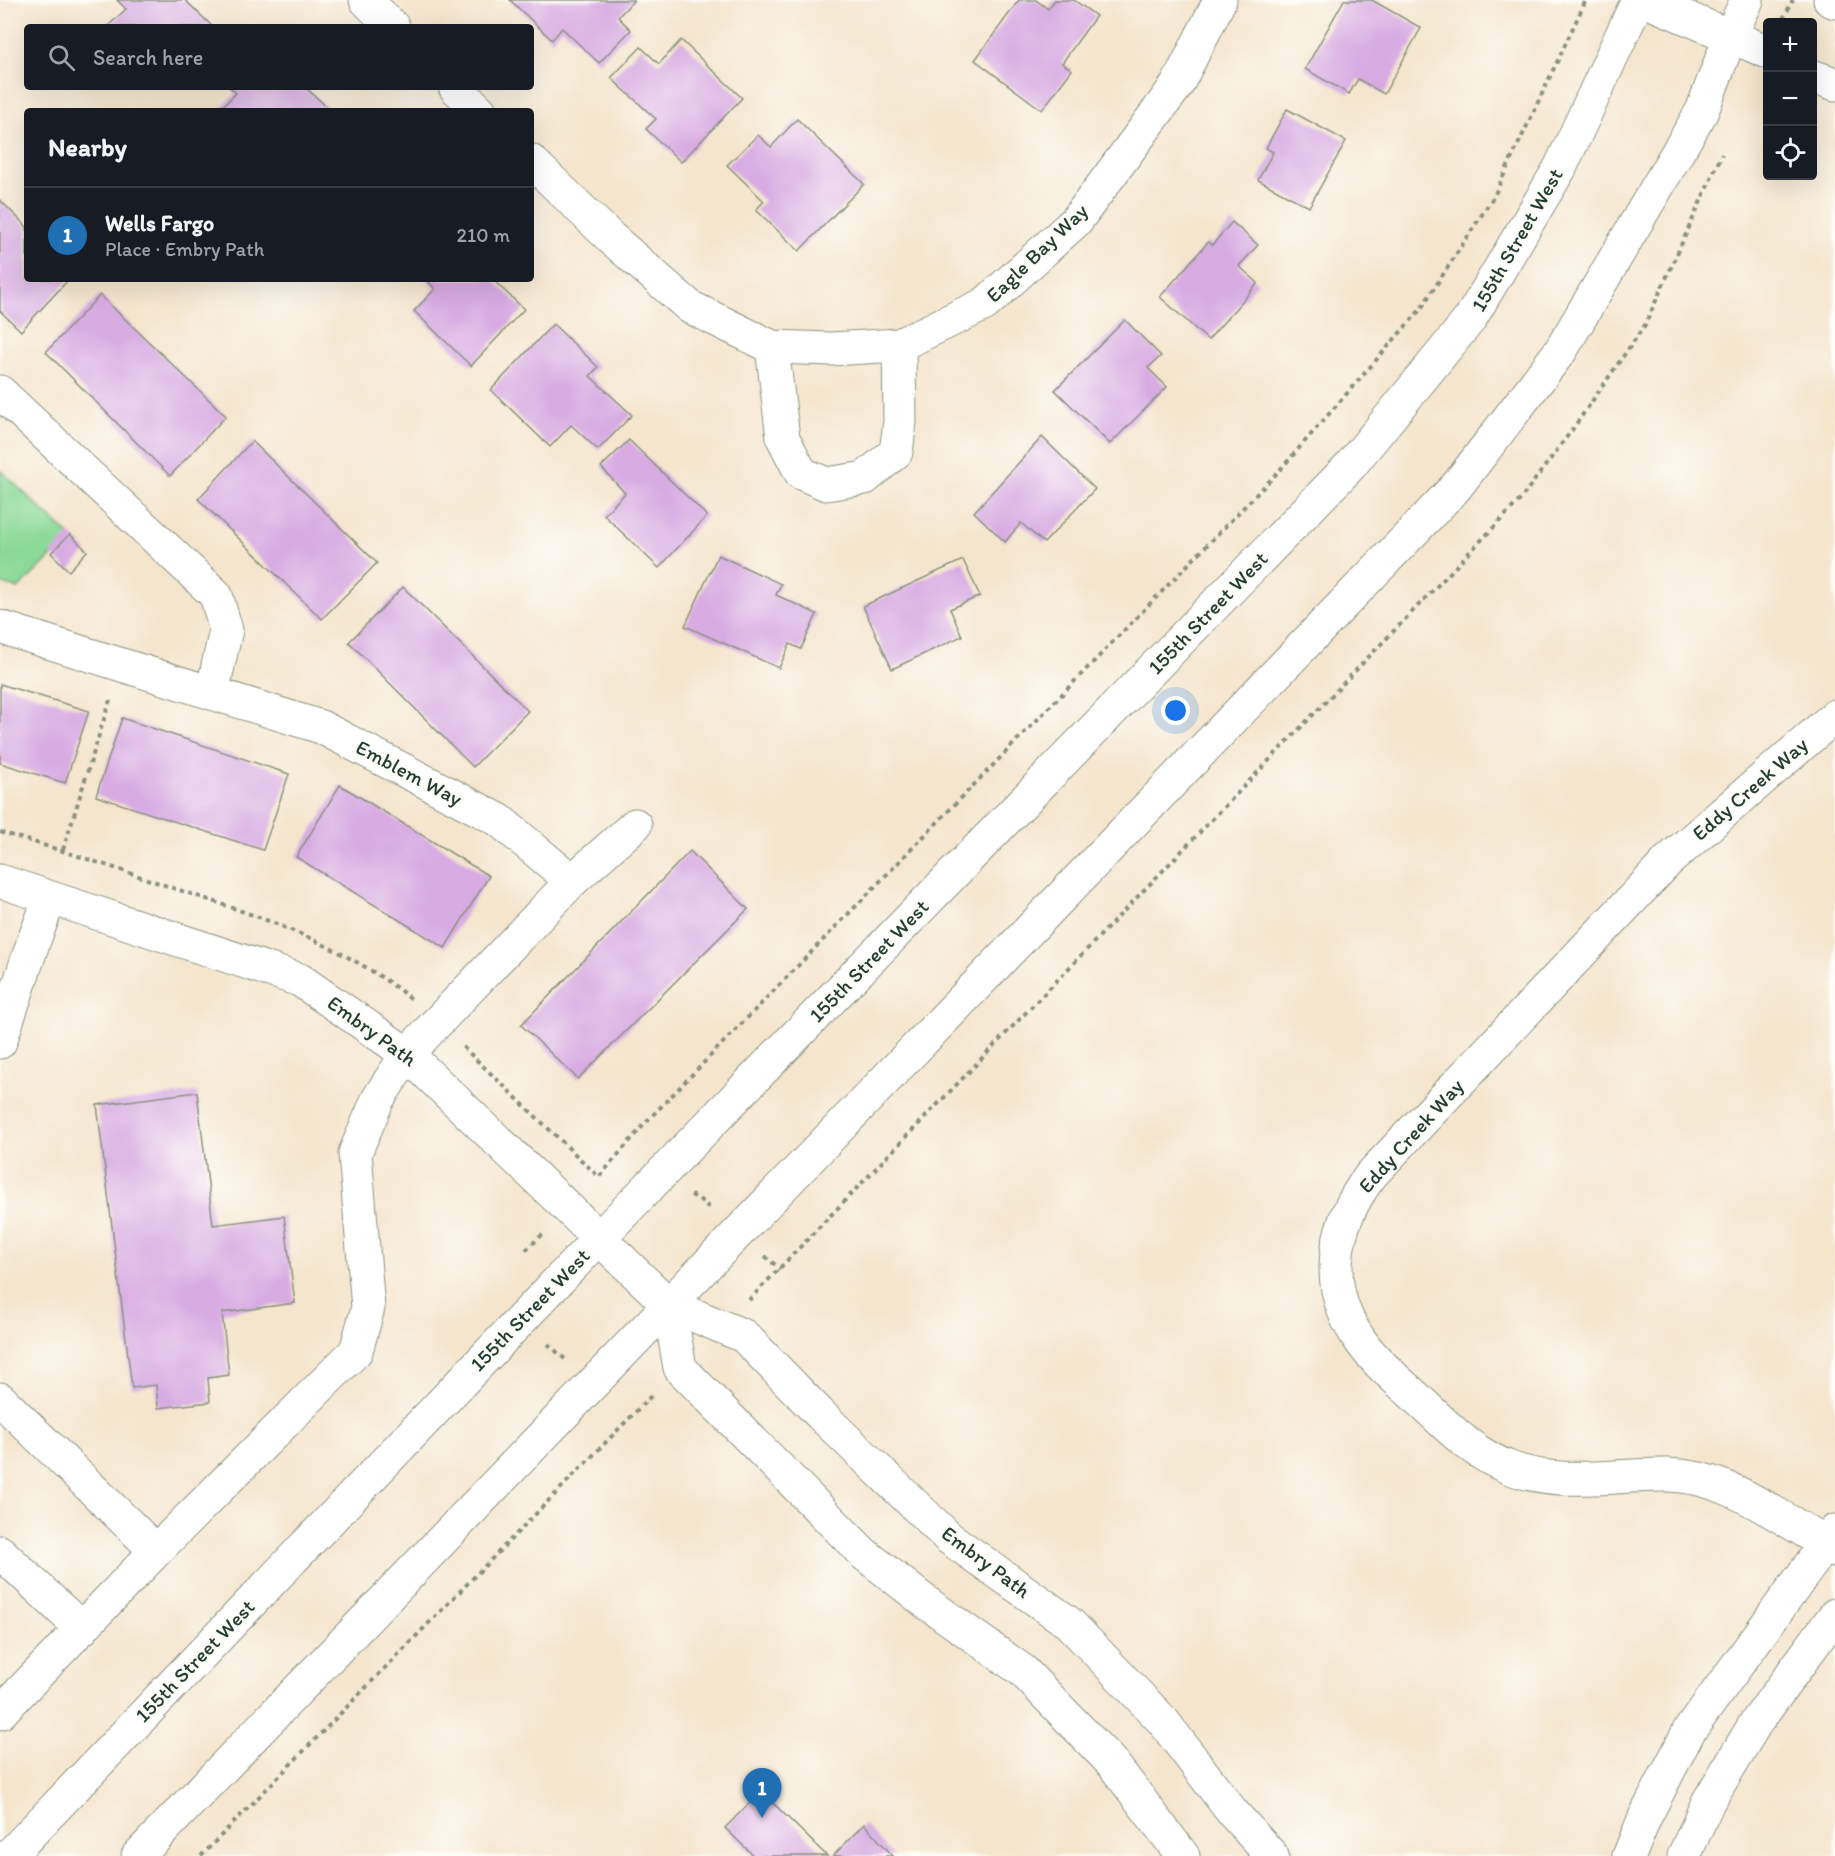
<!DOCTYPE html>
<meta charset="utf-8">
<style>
:root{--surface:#171b24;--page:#20242c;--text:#f1f3f6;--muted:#9ea1a6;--line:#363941;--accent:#1f6fb2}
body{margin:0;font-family:Itim,sans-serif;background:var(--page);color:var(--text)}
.controls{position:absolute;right:18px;top:18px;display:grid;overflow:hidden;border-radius:6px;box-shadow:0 6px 24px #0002}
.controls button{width:54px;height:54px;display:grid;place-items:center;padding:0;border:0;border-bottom:2px solid var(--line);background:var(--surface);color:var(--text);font:30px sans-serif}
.you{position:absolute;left:1176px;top:711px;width:21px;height:21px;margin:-15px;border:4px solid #fff;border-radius:50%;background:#1a73e8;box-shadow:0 0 0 9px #1a73e833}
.badge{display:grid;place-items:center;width:39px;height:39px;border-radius:50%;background:var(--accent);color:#fff;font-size:20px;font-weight:700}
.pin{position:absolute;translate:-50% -50px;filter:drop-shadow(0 2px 3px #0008)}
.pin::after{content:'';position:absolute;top:32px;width:21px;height:18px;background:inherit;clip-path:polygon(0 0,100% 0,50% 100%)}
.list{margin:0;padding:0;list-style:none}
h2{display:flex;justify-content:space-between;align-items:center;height:78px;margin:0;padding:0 24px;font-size:26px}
h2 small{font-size:20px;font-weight:400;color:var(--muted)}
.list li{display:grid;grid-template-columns:39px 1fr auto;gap:18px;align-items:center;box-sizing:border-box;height:96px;padding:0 24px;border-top:2px solid var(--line)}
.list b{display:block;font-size:22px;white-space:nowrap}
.list p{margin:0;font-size:20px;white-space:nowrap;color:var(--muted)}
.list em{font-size:20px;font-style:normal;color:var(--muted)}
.icon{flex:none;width:33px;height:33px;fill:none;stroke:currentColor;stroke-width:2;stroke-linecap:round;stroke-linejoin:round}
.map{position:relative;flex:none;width:1835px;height:1856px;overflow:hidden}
.search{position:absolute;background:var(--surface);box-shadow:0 6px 24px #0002;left:24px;top:24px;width:510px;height:66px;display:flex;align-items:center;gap:15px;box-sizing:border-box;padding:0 21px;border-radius:6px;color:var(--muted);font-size:22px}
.panel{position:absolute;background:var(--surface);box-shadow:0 6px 24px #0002;left:24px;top:108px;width:510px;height:174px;border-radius:6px}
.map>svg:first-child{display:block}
.green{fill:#8cda98;stroke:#568c66;stroke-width:1.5}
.building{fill:#d8abe3}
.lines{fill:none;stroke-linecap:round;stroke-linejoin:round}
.minor-casing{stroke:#8a9280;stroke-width:35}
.path{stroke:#8a9280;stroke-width:4;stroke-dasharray:4.5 4.5;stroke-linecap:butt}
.minor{stroke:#fff;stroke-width:33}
.labels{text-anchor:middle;stroke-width:4.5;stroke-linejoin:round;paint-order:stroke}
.street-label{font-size:21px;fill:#1f3d34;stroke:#fdfcf7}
</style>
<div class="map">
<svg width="1835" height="1856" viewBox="0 0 1835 1856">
<rect width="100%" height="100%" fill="#fdfcf7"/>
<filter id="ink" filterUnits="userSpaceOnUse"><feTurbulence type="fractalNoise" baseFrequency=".0167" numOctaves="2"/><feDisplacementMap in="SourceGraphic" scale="12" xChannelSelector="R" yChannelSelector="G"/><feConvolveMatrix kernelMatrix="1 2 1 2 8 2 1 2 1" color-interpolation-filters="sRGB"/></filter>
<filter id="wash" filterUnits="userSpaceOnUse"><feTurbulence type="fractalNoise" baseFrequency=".008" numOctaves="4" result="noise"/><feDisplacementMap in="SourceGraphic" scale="24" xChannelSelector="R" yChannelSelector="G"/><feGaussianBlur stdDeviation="1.35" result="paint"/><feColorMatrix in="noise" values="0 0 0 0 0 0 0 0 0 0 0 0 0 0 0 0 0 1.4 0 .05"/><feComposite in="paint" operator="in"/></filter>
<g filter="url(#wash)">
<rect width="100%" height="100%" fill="#f4e6cd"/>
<polygon class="green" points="0,470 71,537 18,589 0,583"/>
<g id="blocks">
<g class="building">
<polygon points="117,0 185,0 213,27 107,27 126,9"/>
<polygon points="510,0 634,0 618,17 631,30 599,63 562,28 552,40"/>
<polygon points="1019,0 1036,0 1048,9 1055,0 1074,0 1096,16 1062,63 1072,70 1042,110 975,60"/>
<polygon points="1344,0 1372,0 1421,28 1384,94 1358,79 1349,94 1305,69"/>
<polygon points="681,40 742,98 681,162 646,129 656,119 611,78 641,47 659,64"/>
<polygon points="229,87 305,87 329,109 327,111 218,111 236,93"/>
<polygon points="1287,109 1346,141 1309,207 1258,180 1273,152 1266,148"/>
<polygon points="797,119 864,184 799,251 756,210 764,201 727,165 758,135 771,147"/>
<polygon points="0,200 27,227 27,279 69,279 21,331 0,311"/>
<polygon points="1232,222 1258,245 1239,266 1258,283 1208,340 1160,297 1208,242 1212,245"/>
<polygon points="426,279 492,279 524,309 471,366 414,311 435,289"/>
<polygon points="100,295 226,416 170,476 46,352"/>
<polygon points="1125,320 1161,356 1148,368 1167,387 1110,444 1055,390"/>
<polygon points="553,324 598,367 590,376 632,415 598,450 571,425 550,447 491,390"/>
<polygon points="1042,437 1095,489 1044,543 1021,523 1005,542 974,512"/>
<polygon points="629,440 707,516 659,568 604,515 625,493 601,467"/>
<polygon points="252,441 377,563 322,619 198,499"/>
<polygon points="70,534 87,551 69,571 51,553"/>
<polygon points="718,555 781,584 776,595 817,614 801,649 790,644 779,668 685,626"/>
<polygon points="963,560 980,596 950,609 962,636 892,669 863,606"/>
<polygon points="403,587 528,711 473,767 349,642"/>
<polygon points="0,684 89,711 65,783 0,763"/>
<polygon points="122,718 289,774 263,850 96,796"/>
<polygon points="340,785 489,876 445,948 296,857"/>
<polygon points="690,851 748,909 578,1079 521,1025"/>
<polygon points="197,1092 213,1225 284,1216 295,1303 222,1313 229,1375 208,1378 210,1402 158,1408 156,1385 132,1388 97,1105"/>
<polygon points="761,1791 777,1807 827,1856 754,1856 725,1828"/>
<polygon points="864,1824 893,1856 833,1856"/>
</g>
</g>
</g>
<g filter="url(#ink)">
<use href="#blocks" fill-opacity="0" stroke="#8a9280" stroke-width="1.5"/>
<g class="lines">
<g class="minor-casing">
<g id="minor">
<polyline points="366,0 393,27"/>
<polyline points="1644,0 1768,52"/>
<polyline points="1830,0 1835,2"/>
<polyline points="1812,76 1835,84"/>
<polyline points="455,87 480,111"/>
<polyline points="531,161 611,238 690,307 772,347 831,349 899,345 985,304 1076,221 1177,85 1220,0"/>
<polyline points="772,347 783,438 801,473 826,484 865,478 896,452 900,422 899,345"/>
<polyline points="0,392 216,595 226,630 212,693"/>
<polyline points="0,627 321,727 499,820 572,881 407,1054 378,1099 355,1153 368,1308 356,1351 156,1551 0,1399"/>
<path d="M 1835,716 L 1668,861 L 1371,1175 C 1332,1226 1321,1288 1362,1343 C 1378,1365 1400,1382 1420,1401 C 1448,1427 1473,1454 1510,1468 C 1561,1487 1615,1474 1668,1475 C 1713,1476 1748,1497 1785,1519 C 1802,1529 1819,1539 1835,1551"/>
<polyline points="0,881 300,980 407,1054 669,1305 744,1336 821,1415 949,1538 1069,1623 1163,1721 1233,1813 1272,1856"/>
<polyline points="572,881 635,825"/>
<polyline points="0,1042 33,943 50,898"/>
<polyline points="669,1305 680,1368 863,1553 927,1603 1023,1671 1113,1764 1183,1856"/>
<polyline points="0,1552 82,1629"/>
<polyline points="0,1713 156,1551"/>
<polyline points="9,1856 600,1237 1350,466 1470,319 1560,168 1638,0"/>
<polyline points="138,1856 1456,487 1561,350 1702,111 1730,37 1747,0"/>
<polyline points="1629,1856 1645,1817 1689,1731 1835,1531"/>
<polyline points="1684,1856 1708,1802 1755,1724 1835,1615"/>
</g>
</g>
<g class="path">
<polyline points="1783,19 1793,0"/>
<path d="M 0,832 C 58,849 116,868 173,888 C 256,915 342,943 411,999"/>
<polyline points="63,850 110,700"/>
<polyline points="463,1047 599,1177 648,1120 1279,471 1420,310 1494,196 1586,0"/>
<polyline points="691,1195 699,1199 712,1210"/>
<polyline points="526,1250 544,1233"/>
<polyline points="765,1256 780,1269"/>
<polyline points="749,1300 1519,501 1572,430 1645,325 1722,154"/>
<polyline points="548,1344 565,1359"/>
<polyline points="201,1856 653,1394"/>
</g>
<use href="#minor" class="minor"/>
</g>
</g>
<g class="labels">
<g class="street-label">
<text transform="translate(1517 240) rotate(-60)" y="7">155th Street West</text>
<text transform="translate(1037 253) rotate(-44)" y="7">Eagle Bay Way</text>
<text transform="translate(1208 613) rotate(-46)" y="7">155th Street West</text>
<text transform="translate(409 773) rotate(28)" y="7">Emblem Way</text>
<text transform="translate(1750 789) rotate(-41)" y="7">Eddy Creek Way</text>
<text transform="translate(869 961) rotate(-46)" y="7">155th Street West</text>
<text transform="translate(372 1031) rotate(36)" y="7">Embry Path</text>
<text transform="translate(1411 1136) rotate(-48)" y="7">Eddy Creek Way</text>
<text transform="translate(530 1310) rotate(-46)" y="7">155th Street West</text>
<text transform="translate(986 1562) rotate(37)" y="7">Embry Path</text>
<text transform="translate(195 1661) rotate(-46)" y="7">155th Street West</text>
</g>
</g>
</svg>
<div class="controls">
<button>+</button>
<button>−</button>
<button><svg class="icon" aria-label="locate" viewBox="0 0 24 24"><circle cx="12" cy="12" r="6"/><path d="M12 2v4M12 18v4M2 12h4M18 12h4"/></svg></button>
</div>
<div class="you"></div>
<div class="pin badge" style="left:762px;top:1818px">1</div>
<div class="search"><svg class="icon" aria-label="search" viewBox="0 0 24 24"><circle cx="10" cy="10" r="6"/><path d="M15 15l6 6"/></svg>Search here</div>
<section class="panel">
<h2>Nearby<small></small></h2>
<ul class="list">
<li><span class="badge">1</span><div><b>Wells Fargo</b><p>Place · Embry Path</p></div><em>210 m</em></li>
</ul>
</section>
</div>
